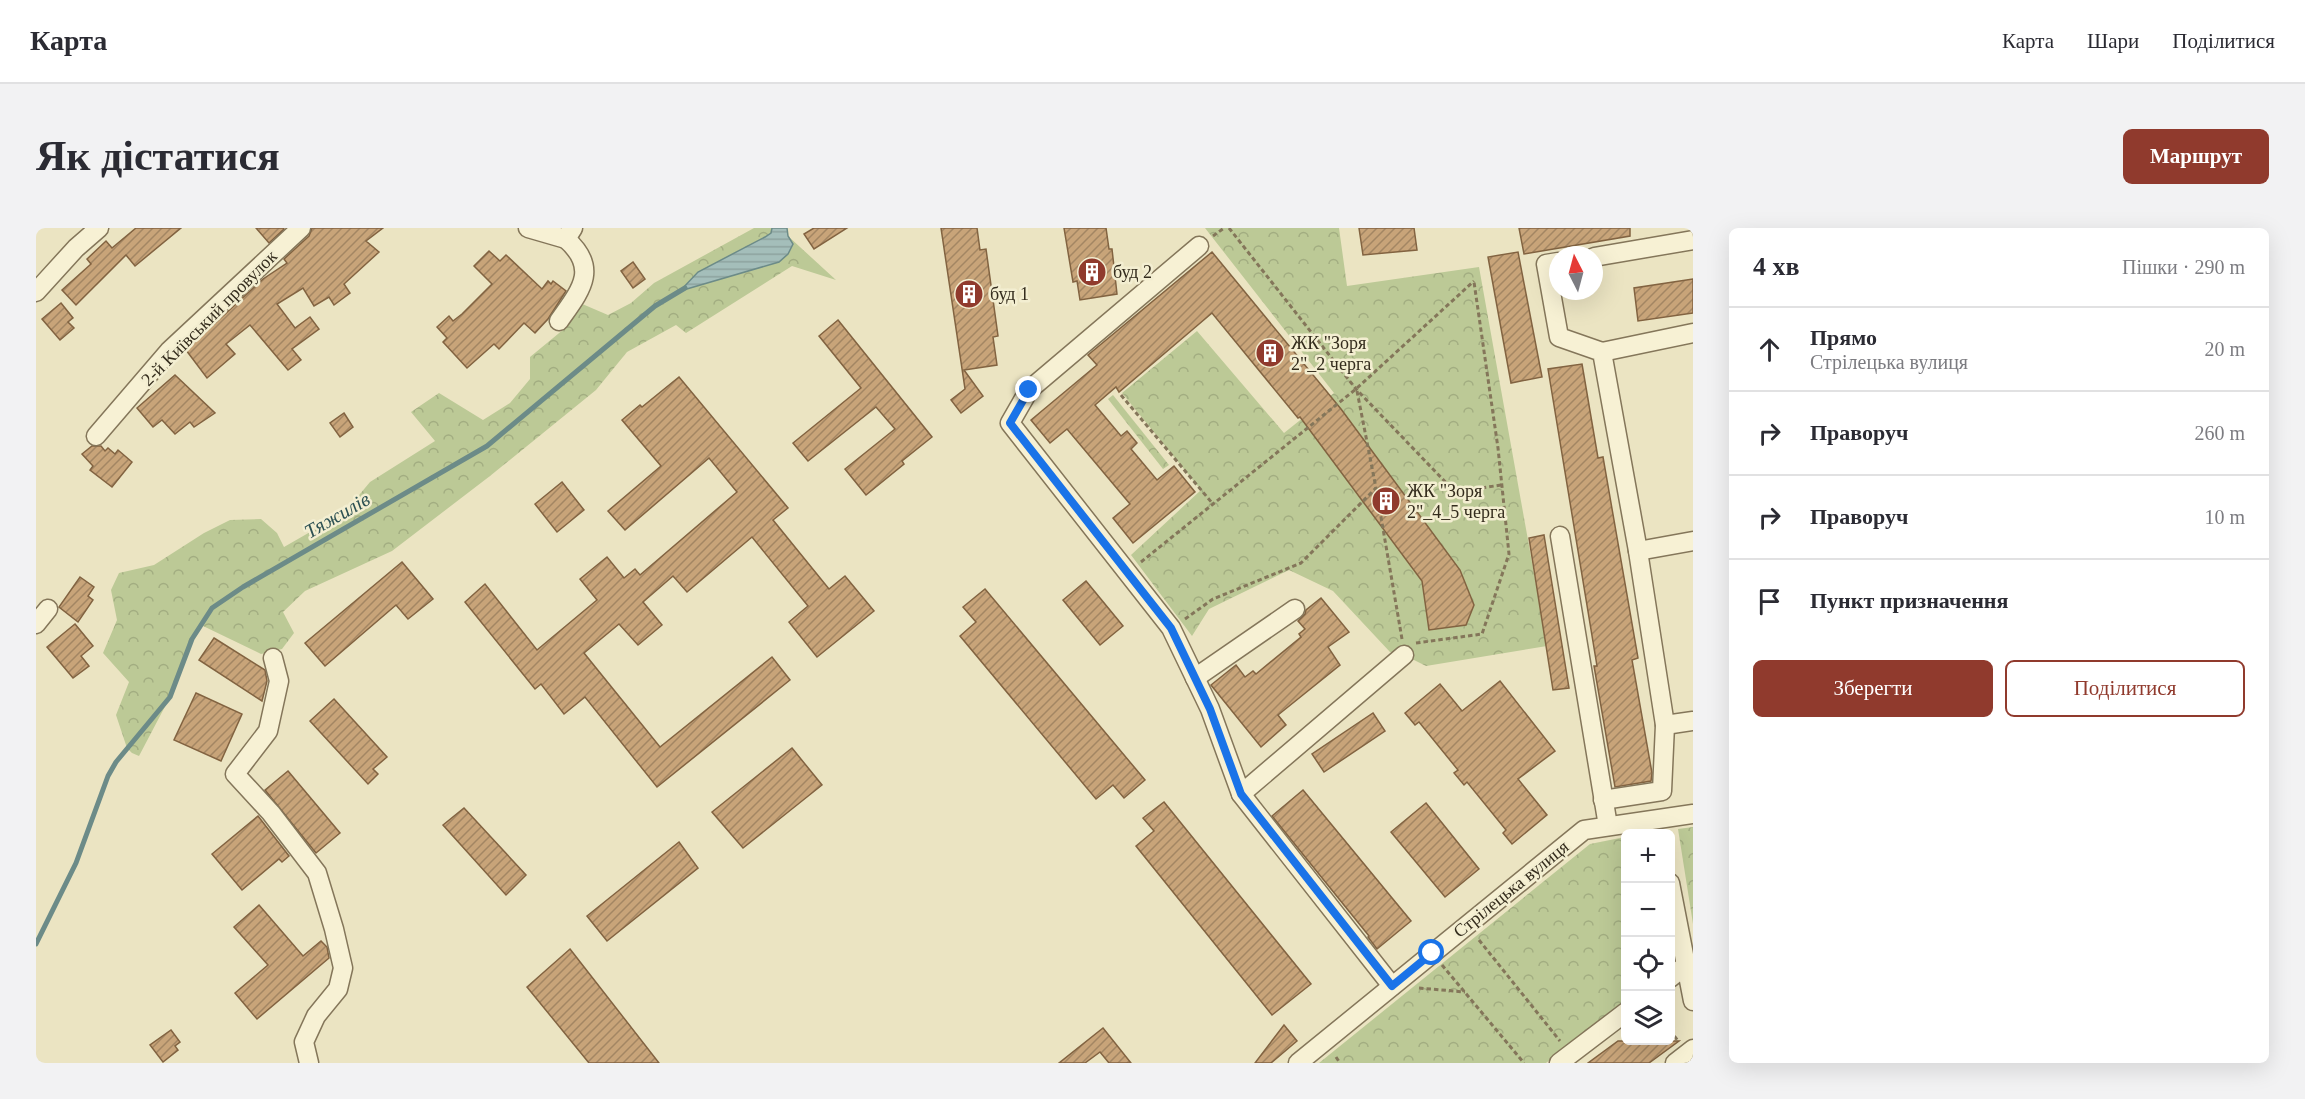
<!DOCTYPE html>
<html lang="uk">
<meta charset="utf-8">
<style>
:root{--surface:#fff;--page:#f2f2f3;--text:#2b2b33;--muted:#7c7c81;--line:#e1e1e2;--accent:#903a2d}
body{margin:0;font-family:Georgia,serif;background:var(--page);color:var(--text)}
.controls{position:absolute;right:18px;bottom:18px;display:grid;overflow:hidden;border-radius:9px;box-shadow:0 6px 24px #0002}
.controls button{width:54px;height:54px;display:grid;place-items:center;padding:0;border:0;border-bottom:2px solid var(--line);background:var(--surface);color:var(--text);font:30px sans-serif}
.compass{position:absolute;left:1513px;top:18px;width:54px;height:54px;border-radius:50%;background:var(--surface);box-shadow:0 6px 24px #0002;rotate:354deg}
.stop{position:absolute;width:18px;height:18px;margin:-14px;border:4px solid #1a73e8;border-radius:50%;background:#fff}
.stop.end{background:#1a73e8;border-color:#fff;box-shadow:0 2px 6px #0008}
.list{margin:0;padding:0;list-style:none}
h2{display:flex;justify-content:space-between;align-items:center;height:78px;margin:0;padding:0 24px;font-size:26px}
h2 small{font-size:20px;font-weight:400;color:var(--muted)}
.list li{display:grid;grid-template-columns:39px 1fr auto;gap:18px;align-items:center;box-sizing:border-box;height:84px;padding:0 24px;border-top:2px solid var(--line)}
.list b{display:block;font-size:22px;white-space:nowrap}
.list p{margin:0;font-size:20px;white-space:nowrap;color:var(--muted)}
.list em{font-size:20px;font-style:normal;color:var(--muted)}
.actions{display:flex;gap:12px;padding:18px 24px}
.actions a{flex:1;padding:14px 0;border:2px solid var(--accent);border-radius:9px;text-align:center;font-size:21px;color:var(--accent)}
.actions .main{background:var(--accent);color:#fff}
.icon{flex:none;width:33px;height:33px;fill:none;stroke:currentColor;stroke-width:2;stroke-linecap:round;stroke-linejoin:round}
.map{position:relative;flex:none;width:1657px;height:835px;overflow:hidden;border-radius:9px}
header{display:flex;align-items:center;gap:36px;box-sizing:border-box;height:84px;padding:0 30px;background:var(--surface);border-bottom:2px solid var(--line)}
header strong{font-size:28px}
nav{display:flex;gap:33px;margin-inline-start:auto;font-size:21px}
.intro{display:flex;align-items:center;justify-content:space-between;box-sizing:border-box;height:144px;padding:0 36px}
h1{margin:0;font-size:42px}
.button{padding:15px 27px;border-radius:9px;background:var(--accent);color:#fff;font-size:21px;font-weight:700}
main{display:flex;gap:36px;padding:0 36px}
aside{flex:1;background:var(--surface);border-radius:9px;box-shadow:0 6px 24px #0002}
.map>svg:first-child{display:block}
.forest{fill:url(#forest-crowns)}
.water{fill:url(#water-rules);stroke:#6c8b88;stroke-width:1.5}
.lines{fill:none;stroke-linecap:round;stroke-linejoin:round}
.stream{stroke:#6c8b88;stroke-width:5}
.building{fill:url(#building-hatch);stroke:#826341;stroke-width:1.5}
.minor-casing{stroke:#84765a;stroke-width:21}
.path{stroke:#84765a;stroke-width:3;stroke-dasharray:4.5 3;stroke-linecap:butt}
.minor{stroke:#f7f1d4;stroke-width:18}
.route{stroke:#1a73e8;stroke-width:8}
.labels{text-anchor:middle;stroke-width:5;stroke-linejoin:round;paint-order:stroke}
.poi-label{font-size:18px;fill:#342c1d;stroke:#f3eed1;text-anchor:start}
.street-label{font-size:18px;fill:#342c1d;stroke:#f3eed1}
.water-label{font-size:20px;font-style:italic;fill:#2d5153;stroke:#f3eed1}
</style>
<header>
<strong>Карта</strong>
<nav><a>Карта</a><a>Шари</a><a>Поділитися</a></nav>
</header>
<div class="intro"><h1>Як дістатися</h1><a class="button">Маршрут</a></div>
<main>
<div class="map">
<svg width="1657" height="835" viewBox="0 0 1657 835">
<defs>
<pattern id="forest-crowns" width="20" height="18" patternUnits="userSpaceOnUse" patternTransform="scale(1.5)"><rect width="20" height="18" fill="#bcc996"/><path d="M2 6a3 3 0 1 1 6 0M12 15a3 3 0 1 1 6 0" fill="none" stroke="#a2ad81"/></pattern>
<pattern id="water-rules" width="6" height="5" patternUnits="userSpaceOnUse" patternTransform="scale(1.5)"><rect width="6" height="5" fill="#a4beba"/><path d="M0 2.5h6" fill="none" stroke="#8ea39f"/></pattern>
<pattern id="building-hatch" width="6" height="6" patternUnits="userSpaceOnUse" patternTransform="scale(1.5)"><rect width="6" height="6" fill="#c8a479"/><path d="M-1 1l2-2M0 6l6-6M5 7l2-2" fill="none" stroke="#a38663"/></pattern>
</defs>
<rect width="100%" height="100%" fill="#ebe4c2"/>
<g class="forest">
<polygon points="718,0 751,0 752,8 800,52 756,38 650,105 640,97 591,124 560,162 454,248 356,323 269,363 247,384 258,405 246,421 225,426 165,397 156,411 134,469 103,528 96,525 91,520 80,487 93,454 67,425 81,392 75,362 83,345 118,337 168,305 194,292 225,291 241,305 248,319 309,284 334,254 399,213 375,184 403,165 447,192 474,175 494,151 494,129 528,101 544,75 572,87 595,75 618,55"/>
<polygon points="1169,0 1303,0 1311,58 1443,39 1511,418 1390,438 1368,427 1354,424 1297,363 1253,342 1173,381 1156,408 1095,327 1165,262 1086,165 1161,103 1248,205 1298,165"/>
<polygon points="1077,167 1133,237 1127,241 1072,171"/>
<polygon points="1657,599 1657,696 1642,601"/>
<polygon points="1589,609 1589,774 1510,835 1283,835 1554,616"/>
</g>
<polygon class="water" points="736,0 751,0 752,8 757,16 752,26 743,34 644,63 662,44 729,9 735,5"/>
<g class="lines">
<polyline class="stream" points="0,716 40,635 72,548 80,534 134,469 156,411 176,380 207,359 451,218 619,78 649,60"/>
</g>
<g class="building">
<polygon points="100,0 145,0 99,38 90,27 40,77 26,62 55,36 51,31 70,13 76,20"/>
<polygon points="220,0 247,0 248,1 233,15"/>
<polygon points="276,0 347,0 330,13 343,24 308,56 314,65 298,77 293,69 278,78 267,60 241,76 259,100 274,89 283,101 256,121 265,132 252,142 214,97 190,116 199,126 171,150 150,122 227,51 251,35 248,31 273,8"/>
<polygon points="778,0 811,0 778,21 768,6"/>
<polygon points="905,0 941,0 944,22 950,21 962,108 957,109 961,137 928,142 947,168 925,185 915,172 929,161"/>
<polygon points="1028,0 1070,0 1073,21 1076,21 1081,66 1044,72 1041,53 1037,54"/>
<polygon points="1323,0 1378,0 1381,22 1327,27"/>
<polygon points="1483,0 1594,0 1594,8 1488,26"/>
<polygon points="453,23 464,33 470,27 506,61 512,53 515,56 517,53 530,63 512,91 499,105 488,95 463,121 458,116 431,140 407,114 411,110 401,99 413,88 417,93 426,86 456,56 438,38"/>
<polygon points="1176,24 1305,181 1424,342 1438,377 1430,397 1393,402 1386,353 1264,189 1262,190 1176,85 1083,164 1080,159 1059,177 1085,208 1091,203 1101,215 1095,221 1121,252 1138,238 1159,264 1097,315 1077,290 1094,276 1031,201 1014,215 995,192 1061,137 1052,127"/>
<polygon points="1482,24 1506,149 1475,155 1452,29"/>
<polygon points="597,34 609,51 597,60 585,43"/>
<polygon points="1657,51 1657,85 1602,93 1598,60"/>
<polygon points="25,75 37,90 32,94 38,100 24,112 6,91"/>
<polygon points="802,92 896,209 866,233 868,236 830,267 809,241 859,201 840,179 772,233 757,215 825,160 783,108"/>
<polygon points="1546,136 1562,230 1567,229 1602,430 1596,432 1616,545 1615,553 1579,559 1558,438 1561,438 1512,141"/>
<polygon points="139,147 179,185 158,199 154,194 139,206 126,192 117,199 101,180"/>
<polygon points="643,149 752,280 737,292 793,361 809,348 838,383 781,429 753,394 772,378 716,309 651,364 637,348 607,374 626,397 602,417 583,396 548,425 624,519 736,429 754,452 621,559 549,469 528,486 505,456 499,461 429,374 449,356 501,422 561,372 544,351 571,329 588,350 599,341 604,347 701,264 673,230 589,302 572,283 625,238 586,192 604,177 606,179"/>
<polygon points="308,185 317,199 304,209 294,195"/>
<polygon points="56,218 65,218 69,223 72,220 79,226 82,222 96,234 76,259 54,242 57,238 46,226"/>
<polygon points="526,254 548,282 521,304 499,276"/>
<polygon points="1508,307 1533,460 1517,462 1493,310"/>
<polygon points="366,334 397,371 372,391 360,377 289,438 269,415"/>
<polygon points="44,349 58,359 52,368 57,372 42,394 23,379"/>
<polygon points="1050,353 1087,398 1064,417 1027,372"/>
<polygon points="949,361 1109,552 1088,570 1077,557 1060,571 924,408 940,394 927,379"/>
<polygon points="1285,370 1313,404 1292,419 1304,437 1242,487 1250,497 1225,519 1175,457 1200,437 1209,449 1217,443 1220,446 1265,409 1263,406 1269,401 1262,393 1269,386 1270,382"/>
<polygon points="39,396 57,418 45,428 53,438 37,450 11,419"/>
<polygon points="178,410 229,442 231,453 226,473 163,432"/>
<polygon points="1464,453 1519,523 1482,551 1511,587 1476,616 1467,605 1470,602 1431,554 1428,557 1418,545 1422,542 1383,494 1379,497 1369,485 1404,456 1426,483"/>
<polygon points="160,465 206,486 185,533 138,512"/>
<polygon points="298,471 351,529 337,541 342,546 332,556 274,493"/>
<polygon points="1337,485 1349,503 1288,544 1276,526"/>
<polygon points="756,520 786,557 707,620 676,584"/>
<polygon points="252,543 304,605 280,625 229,562"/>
<polygon points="1267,562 1375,693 1341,721 1332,709 1333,708 1236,588"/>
<polygon points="1128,574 1275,756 1236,787 1100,618 1118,603 1107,590"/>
<polygon points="1390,575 1443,641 1409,669 1355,604"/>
<polygon points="428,580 490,647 470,667 407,597"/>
<polygon points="222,588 253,628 246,634 243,631 206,662 176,626"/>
<polygon points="643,614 662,640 571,713 551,688"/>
<polygon points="223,677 267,728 285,713 291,719 293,730 221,791 199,765 232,737 198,699"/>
<polygon points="534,721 623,835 553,835 491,759"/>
<polygon points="1248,797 1261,813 1235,835 1219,835"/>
<polygon points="1067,800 1095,835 1073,835 1064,824 1049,835 1023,835"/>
<polygon points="135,802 144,814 139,818 142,822 127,834 114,817"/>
<polygon points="1582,813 1643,813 1613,835 1552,835"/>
</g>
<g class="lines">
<g class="minor-casing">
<g id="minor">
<polyline points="492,0 530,11 537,0"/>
<polyline points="1163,18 993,162 974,195 1135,400 1174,481 1205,566 1356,758"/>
<polyline points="1558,29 1657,12"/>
<polyline points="1522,34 1510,36 1523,109 1566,124 1602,323 1629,497 1657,493"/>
<polyline points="0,64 40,20 63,0"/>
<path d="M 523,93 C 544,63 564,41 530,11"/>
<polyline points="1566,124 1657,105"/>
<polyline points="60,208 133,123 265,0"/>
<polyline points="1524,308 1572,598"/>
<polyline points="1602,323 1657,313"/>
<polyline points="0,396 12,381"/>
<polyline points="237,430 243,453 232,503 199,546 235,585 281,645 298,701 307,740 302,761 280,788 268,814 273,835"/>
<polyline points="1159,450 1259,381"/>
<polyline points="1205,566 1368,427"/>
<polyline points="1567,572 1626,563 1629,497"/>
<polyline points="1634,655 1657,773"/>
<polyline points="1634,750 1650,737 1657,737"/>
<polyline points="1262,835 1548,602 1657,586"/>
<polyline points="1523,835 1590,784"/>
<polyline points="1639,835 1657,821"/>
</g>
</g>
<g class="path">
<polyline points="1193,0 1320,161 1419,264 1465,257"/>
<polyline points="1177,8 1188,0"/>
<polyline points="1321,163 1340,260 1366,411"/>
<polyline points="1085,167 1177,276"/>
<polyline points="1105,334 1320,161 1438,53"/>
<polyline points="1149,391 1177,371 1265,335 1340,260"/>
<polyline points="1380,415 1446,406 1473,326 1462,220 1438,54"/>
<polyline points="1443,712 1524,813"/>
<polyline points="1406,737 1488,835"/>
<polyline points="1383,760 1429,764"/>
<polyline points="1634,802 1642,813"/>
<polyline points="1300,829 1304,835"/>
</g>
<use href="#minor" class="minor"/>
</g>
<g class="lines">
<polyline class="route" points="993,162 974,195 1135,400 1174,481 1205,566 1356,758 1396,725"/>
</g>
<defs>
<g id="building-disc" transform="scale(1.5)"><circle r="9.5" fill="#903a2d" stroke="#f3eed1"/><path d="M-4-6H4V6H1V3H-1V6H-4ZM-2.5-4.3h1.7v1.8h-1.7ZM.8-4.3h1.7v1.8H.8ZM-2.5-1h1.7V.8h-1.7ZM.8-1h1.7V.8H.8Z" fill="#fff"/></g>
</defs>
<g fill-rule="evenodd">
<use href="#building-disc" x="1056" y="44"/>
<use href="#building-disc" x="933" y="66"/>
<use href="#building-disc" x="1234" y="125"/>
<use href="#building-disc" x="1350" y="273"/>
</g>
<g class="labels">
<g class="poi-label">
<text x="1077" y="50">буд 2</text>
<text x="954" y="72">буд 1</text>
<text x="1255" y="121">ЖК "Зоря<tspan x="1255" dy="21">2"_2 черга</tspan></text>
<text x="1371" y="269">ЖК "Зоря<tspan x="1371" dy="21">2"_4_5 черга</tspan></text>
</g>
<g class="street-label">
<text transform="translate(173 90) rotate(-45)" y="6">2-й Київський провулок</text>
<text transform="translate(1475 661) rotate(-39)" y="6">Стрілецька вулиця</text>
</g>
<g class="water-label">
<text transform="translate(301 287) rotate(-30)" y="7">Тяжилів</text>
</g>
</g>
</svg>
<div class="controls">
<button>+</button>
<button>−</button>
<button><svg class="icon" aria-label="locate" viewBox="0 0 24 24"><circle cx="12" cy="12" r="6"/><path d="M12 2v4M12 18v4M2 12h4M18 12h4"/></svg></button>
<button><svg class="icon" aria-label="layers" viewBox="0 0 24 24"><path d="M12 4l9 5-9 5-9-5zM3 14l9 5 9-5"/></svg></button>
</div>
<svg class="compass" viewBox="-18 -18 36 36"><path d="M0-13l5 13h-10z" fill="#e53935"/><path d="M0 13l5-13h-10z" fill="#7c7c81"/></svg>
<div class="stop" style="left:1396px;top:725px"></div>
<div class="stop end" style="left:993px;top:162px"></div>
</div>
<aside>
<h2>4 хв<small>Пішки · 290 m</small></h2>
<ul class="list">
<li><svg class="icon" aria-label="ahead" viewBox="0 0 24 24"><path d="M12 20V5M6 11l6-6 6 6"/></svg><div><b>Прямо</b><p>Стрілецька вулиця</p></div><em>20 m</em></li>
<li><svg class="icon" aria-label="right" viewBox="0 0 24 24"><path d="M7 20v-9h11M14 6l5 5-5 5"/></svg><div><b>Праворуч</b></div><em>260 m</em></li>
<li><svg class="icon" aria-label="right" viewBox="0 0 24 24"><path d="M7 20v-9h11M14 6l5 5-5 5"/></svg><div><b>Праворуч</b></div><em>10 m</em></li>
<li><svg class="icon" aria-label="arrive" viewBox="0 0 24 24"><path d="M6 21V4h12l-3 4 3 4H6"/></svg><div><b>Пункт призначення</b></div></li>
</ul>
<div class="actions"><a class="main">Зберегти</a><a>Поділитися</a></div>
</aside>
</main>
